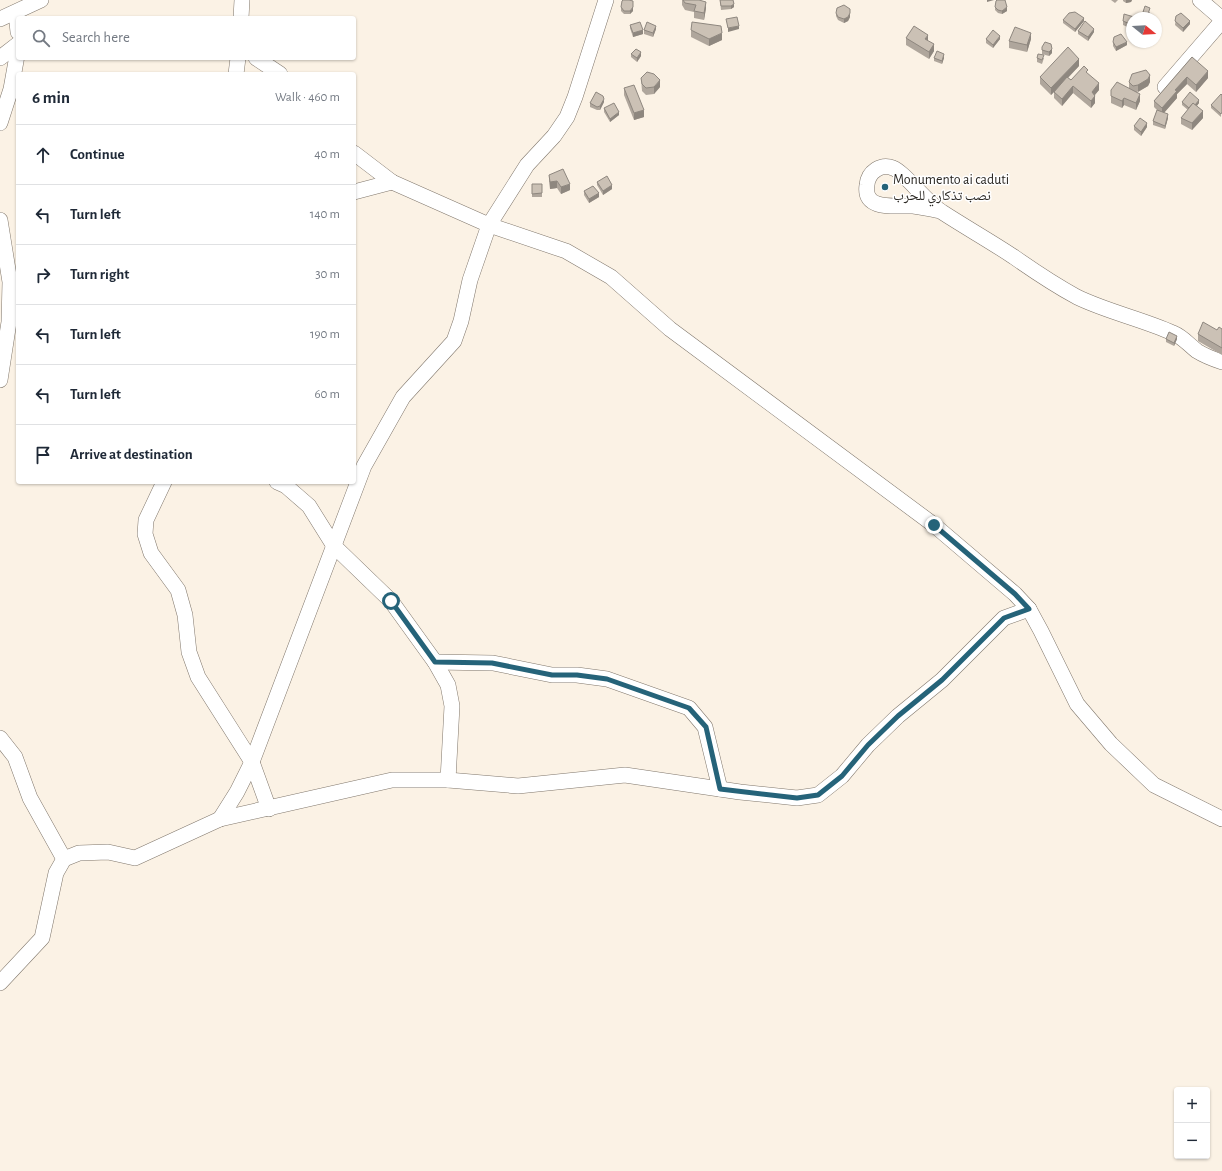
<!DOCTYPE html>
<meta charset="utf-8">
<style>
:root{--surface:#fff;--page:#f6f6f7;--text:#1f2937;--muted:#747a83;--line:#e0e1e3}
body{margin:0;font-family:"Alegreya Sans","Noto Naskh Arabic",sans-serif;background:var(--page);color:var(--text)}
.controls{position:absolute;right:12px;bottom:12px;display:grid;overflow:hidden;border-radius:4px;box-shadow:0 1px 3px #0004}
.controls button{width:36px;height:36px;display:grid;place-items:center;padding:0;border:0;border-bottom:1px solid var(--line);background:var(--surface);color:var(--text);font:20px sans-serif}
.compass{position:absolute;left:1126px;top:12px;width:36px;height:36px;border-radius:50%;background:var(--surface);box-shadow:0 1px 3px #0004;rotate:108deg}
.stop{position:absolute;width:12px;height:12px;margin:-9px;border:3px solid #256379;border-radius:50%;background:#fff}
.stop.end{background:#256379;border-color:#fff;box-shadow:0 1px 4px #0008}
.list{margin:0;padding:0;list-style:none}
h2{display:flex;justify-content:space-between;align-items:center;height:52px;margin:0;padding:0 16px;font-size:17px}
h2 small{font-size:13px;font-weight:400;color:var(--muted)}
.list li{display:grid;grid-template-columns:26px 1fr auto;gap:12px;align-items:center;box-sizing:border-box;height:60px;padding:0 16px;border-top:1px solid var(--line)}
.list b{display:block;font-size:15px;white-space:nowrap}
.list em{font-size:13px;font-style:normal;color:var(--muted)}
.icon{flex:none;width:22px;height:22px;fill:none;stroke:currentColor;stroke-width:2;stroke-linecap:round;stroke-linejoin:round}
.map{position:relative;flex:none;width:1222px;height:1171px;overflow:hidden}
.search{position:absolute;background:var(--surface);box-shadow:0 1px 3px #0004;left:16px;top:16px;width:340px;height:44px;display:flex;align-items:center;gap:10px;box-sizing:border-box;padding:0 14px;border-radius:4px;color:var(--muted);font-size:15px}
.panel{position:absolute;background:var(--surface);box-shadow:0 1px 3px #0004;left:16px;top:72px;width:340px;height:412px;border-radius:4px}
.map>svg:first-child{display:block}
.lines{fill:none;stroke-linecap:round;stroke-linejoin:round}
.minor-casing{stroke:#80776c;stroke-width:16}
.minor{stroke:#fff;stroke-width:15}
.wall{fill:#afa69c}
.shaded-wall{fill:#8e877f}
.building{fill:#cbc1b5;stroke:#8e877f}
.route{stroke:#256379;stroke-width:5}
.poi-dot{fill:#256379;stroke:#fff;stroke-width:1.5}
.labels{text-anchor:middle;stroke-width:3;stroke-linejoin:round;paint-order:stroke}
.poi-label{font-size:14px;fill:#2a2722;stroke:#fff;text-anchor:start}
</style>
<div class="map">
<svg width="1222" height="1171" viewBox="0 0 1222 1171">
<rect width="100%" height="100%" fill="#fbf2e5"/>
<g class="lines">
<g class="minor-casing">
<g id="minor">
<polyline points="1200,0 1222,19"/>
<polyline points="16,13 18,32"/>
<polyline points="241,18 242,0"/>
<polyline points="0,19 41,0"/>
<polyline points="0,58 18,44"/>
<polyline points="256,58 280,74"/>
<polyline points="236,74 238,58"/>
<polyline points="1165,87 1222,21"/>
<polyline points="0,123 11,89 18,50"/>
<polyline points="354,153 392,182 489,225 566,251 611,277 670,329 934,525 1015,594 1029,609 1041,631 1077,704 1111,744 1154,785 1222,819"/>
<polyline points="354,192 392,182"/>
<path d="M 940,211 C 931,209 922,207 913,206 C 897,205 863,212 867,185 C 868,172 881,163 893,168 C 904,172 927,203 942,212 C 965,227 990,241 1014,257 C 1034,271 1055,285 1077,297 C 1108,312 1142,319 1173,333 C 1183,337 1189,345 1197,351 C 1205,356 1213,359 1222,362"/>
<polyline points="0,220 10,282 9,322 0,380"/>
<polyline points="164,482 146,520 145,534 151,553 178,590 185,615 189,652 198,677 252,762 269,809"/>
<polyline points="277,482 286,486 309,506 334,546 391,601 435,662 448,685 452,706 448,780"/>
<polyline points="435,662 493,663 552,675 577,675 607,679 689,708 705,727 720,789"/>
<polyline points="0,738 15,757 30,798 64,859"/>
<polyline points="220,819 237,792 252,762 364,466 403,397 454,341 461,321 470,280 489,225 527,165 554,136 567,117 575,97 606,0"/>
<polyline points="0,983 42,938 56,873 64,859 79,853 108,852 135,858 220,819 392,780 448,780 518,786 625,775 740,792 797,798 818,795 842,776 868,745 898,716 942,680 1004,618 1029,609"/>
</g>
</g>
<use href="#minor" class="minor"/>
</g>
<g class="wall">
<polygon points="682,0 699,0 706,8 704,20 694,18 694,12 685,10 682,5"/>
<polygon points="720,0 733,0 734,7 731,9 721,10"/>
<polygon points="1111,0 1118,0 1115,3"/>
<polygon points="1123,0 1132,0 1131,2 1126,3 1123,1"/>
<polygon points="621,7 633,11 630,14 624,14 621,11"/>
<polygon points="995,7 1007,11 1002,14 998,13 995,10"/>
<polygon points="1143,12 1150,12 1148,18 1143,15"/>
<polygon points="836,13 850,17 848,21 844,23 838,20 836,16"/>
<polygon points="1176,16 1190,24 1183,32 1175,25"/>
<polygon points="1132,18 1132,24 1130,28 1123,25 1123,21"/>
<polygon points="1063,20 1084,21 1075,32 1063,23"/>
<polygon points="630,25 643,34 633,37 630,28"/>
<polygon points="656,29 653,37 644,34 644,30"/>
<polygon points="691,30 722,40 709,46 691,37"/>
<polygon points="1078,31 1094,32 1088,41 1078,34"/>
<polygon points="906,38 928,41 934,51 929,59 906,45"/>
<polygon points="986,39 1000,39 993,48 986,43"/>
<polygon points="1031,39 1027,52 1009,48 1009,41"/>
<polygon points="1113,42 1127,45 1116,51 1113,46"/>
<polygon points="1042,47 1052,53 1049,56 1042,54"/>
<polygon points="631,54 641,56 637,62 631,57"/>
<polygon points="1192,57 1208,78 1196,92 1187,84 1177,94 1177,98 1164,113 1168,118 1165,129 1153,125 1153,121 1157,110 1154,107 1154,101"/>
<polygon points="934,58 944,58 942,64 934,61"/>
<polygon points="1037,58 1044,58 1042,64 1037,62"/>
<polygon points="1079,66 1068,78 1071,80 1088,74 1099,90 1095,95 1095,103 1091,108 1073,93 1062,106 1054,98 1054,92 1051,95 1040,84 1040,77"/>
<polygon points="641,78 660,87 654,94 646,95 642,91"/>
<polygon points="1129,82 1150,82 1148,86 1137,92 1140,101 1136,110 1124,105 1122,108 1111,103 1111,90 1129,89"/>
<polygon points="624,88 644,117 634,120 624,95"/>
<polygon points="1222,95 1221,117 1211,108 1211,105"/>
<polygon points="604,102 600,110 597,110 590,107 590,103"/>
<polygon points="1182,102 1199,103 1197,106 1203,118 1192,130 1181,124 1181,118 1188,110 1182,105"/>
<polygon points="604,108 619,115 610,122 604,112"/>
<polygon points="1134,126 1147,127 1141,136 1134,130"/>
<polygon points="549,175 570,190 561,194 557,188 550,189 549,182"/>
<polygon points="597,182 612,189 603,195 597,185"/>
<polygon points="532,184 542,193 542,197 532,197"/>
<polygon points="584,191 599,197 589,203 584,195"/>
<polygon points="1222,329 1222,355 1198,341 1198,334"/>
<polygon points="1166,339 1177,339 1174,346 1166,342"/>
</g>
<g class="shaded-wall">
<polygon points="987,0 994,0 987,2"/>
<polygon points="1126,0 1132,0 1131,2 1126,3"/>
<polygon points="706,2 706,8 704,20 704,13"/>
<polygon points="734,4 734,7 731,9 731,6"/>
<polygon points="633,7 633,11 630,14 630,11"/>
<polygon points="1007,7 1007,11 1002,14 1002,11"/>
<polygon points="850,13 850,17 848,21 844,23 844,19"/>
<polygon points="1084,18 1084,21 1075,32 1075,29"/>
<polygon points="1190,21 1190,24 1183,32 1183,28"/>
<polygon points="656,26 656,29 653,37 653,33"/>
<polygon points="739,26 739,29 728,32 728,28"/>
<polygon points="1094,29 1094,32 1088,41 1088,37"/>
<polygon points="1161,29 1161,33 1160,36 1157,38 1157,34"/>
<polygon points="643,30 643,34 633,37 633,33"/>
<polygon points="722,33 722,40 709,46 709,39"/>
<polygon points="1031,33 1031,39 1027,52 1027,45"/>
<polygon points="928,35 928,42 925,39"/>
<polygon points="1000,36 1000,39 993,48 993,45"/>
<polygon points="1127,42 1127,45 1116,51 1116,47"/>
<polygon points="934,44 934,51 929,59 929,52"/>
<polygon points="1052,49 1052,53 1049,56 1049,52"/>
<polygon points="641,52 641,56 637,62 637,58"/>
<polygon points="944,54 944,58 942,64 942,61"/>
<polygon points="1079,59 1079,66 1051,95 1051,88"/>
<polygon points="1208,71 1208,78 1196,92 1196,85"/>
<polygon points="1150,75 1150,82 1148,86 1138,92 1138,85"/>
<polygon points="1187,77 1187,84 1177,94 1177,98 1162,115 1162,108 1175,90"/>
<polygon points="660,80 660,87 654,94 654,87"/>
<polygon points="1099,83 1099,90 1092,98 1092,92"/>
<polygon points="1073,86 1073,93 1062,106 1062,99"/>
<polygon points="1140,94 1140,101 1136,110 1136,103"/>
<polygon points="1095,96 1095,103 1091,108 1091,101"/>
<polygon points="1124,98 1124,105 1122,108 1122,101"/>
<polygon points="604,99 604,102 600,110 600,106"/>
<polygon points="1199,100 1199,103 1191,113 1191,110"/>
<polygon points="644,110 644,117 634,120 634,113"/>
<polygon points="1203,111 1203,118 1192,130 1192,123"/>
<polygon points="619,112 619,115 610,122 610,119"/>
<polygon points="1168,114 1168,118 1165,129 1165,126"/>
<polygon points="1147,123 1147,127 1141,136 1141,132"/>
<polygon points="557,181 557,188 550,189 550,182"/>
<polygon points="570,184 570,190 561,194 561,187"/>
<polygon points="612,185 612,189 603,195 603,191"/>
<polygon points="599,193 599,197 589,203 589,199"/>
<polygon points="1177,336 1177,339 1174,346 1174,343"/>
</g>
<g class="building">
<polygon points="623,0 629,0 633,1 633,7 630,11 624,11 621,7 622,1"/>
<polygon points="683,0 699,0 706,2 704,13 694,11 696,5 685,3"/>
<polygon points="720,0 733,0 734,4 731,6 721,6"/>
<polygon points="997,0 1005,0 1007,7 1002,11 998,10 995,7 996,1"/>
<polygon points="844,5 850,9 850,13 848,17 844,19 838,17 836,13 837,8"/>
<polygon points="1145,6 1150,8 1148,14 1143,12"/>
<polygon points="1075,12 1084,18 1075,29 1063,20 1069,13"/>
<polygon points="1181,13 1190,21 1183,28 1175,21 1176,16"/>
<polygon points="1124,14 1134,17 1133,18 1132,18 1132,21 1130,24 1123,21"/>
<polygon points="737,17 739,26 728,28 726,19"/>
<polygon points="1085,21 1094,29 1088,37 1078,31"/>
<polygon points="640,22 643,30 633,33 630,25"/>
<polygon points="647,22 656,26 653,33 644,30"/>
<polygon points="692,22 721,26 722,33 709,39 691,30"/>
<polygon points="1156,25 1159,25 1161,29 1160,32 1157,34 1156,34"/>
<polygon points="914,26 928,35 925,39 934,44 929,52 906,38"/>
<polygon points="1015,27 1031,33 1027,45 1009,41"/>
<polygon points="993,30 1000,36 993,45 986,39"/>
<polygon points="1121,34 1127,42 1116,47 1113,42 1114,37"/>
<polygon points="1045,42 1051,44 1052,49 1049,52 1042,50 1042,47"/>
<polygon points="1068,47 1079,59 1051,88 1040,77"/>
<polygon points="636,49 641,52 637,58 631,54"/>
<polygon points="937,51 944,54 942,61 934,58"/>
<polygon points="1038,54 1044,55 1042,60 1037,58"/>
<polygon points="1192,57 1208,71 1196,85 1187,77 1175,90 1177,91 1162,108 1154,101"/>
<polygon points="1084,66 1088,70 1086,72 1099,83 1092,92 1095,96 1091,101 1073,86 1062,99 1054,92 1067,77 1071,80"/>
<polygon points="1146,70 1150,75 1148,79 1138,85 1133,86 1129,82 1132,74"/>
<polygon points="647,72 654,74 660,80 654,87 646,88 642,84 641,78"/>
<polygon points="1117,82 1140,94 1136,103 1124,98 1122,101 1111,96 1111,90"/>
<polygon points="634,85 644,110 634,113 624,88"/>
<polygon points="596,92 603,96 604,99 600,106 597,107 590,103"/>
<polygon points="1190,92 1199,100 1195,105 1193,103 1189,108 1182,102"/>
<polygon points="1221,94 1222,95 1222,112 1221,114 1211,105"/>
<polygon points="614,103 619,112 610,119 604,108"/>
<polygon points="1193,103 1203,111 1192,123 1181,118"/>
<polygon points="1157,110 1168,114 1165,126 1153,121"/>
<polygon points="1140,118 1147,123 1141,132 1134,126"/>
<polygon points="563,169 570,184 561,187 557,181 550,182 549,175"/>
<polygon points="607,176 612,185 603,191 597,182"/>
<polygon points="532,184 542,184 542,193 532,194"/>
<polygon points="593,186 599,193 589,199 584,191"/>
<polygon points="1203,322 1217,330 1219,327 1222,329 1222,348 1198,334"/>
<polygon points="1169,332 1177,336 1174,343 1166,339"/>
</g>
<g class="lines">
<polyline class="route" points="391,601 435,662 492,663 552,675 577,675 607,679 689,708 706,727 720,789 797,798 818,795 842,776 868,745 898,716 942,680 1004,618 1029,609 1015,594 934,525"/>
</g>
<circle class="poi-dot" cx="885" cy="187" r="4"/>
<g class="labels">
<g class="poi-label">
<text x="893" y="184">Monumento ai caduti<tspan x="893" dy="16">نصب تذكاري للحرب</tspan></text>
</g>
</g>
</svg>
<div class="controls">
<button>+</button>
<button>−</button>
</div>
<svg class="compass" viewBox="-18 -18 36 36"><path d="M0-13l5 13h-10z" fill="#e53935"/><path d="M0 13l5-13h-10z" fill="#747a83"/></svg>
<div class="stop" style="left:391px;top:601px"></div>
<div class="stop end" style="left:934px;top:525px"></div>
<div class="search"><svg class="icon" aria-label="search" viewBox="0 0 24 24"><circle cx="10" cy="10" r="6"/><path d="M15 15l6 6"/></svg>Search here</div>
<section class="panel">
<h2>6 min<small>Walk · 460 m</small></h2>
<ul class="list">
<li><svg class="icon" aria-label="ahead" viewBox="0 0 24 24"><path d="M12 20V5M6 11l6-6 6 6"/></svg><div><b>Continue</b></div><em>40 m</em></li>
<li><svg class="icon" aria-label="left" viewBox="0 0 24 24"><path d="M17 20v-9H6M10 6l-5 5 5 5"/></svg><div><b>Turn left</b></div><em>140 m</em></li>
<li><svg class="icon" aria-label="right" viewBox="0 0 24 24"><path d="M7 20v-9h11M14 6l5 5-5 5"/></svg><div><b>Turn right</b></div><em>30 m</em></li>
<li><svg class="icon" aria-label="left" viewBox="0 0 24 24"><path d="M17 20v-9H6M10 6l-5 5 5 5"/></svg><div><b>Turn left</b></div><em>190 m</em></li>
<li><svg class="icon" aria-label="left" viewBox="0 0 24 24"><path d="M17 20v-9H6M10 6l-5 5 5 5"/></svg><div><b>Turn left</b></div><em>60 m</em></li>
<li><svg class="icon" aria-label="arrive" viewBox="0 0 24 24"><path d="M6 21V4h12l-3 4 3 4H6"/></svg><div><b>Arrive at destination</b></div></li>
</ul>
</section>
</div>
